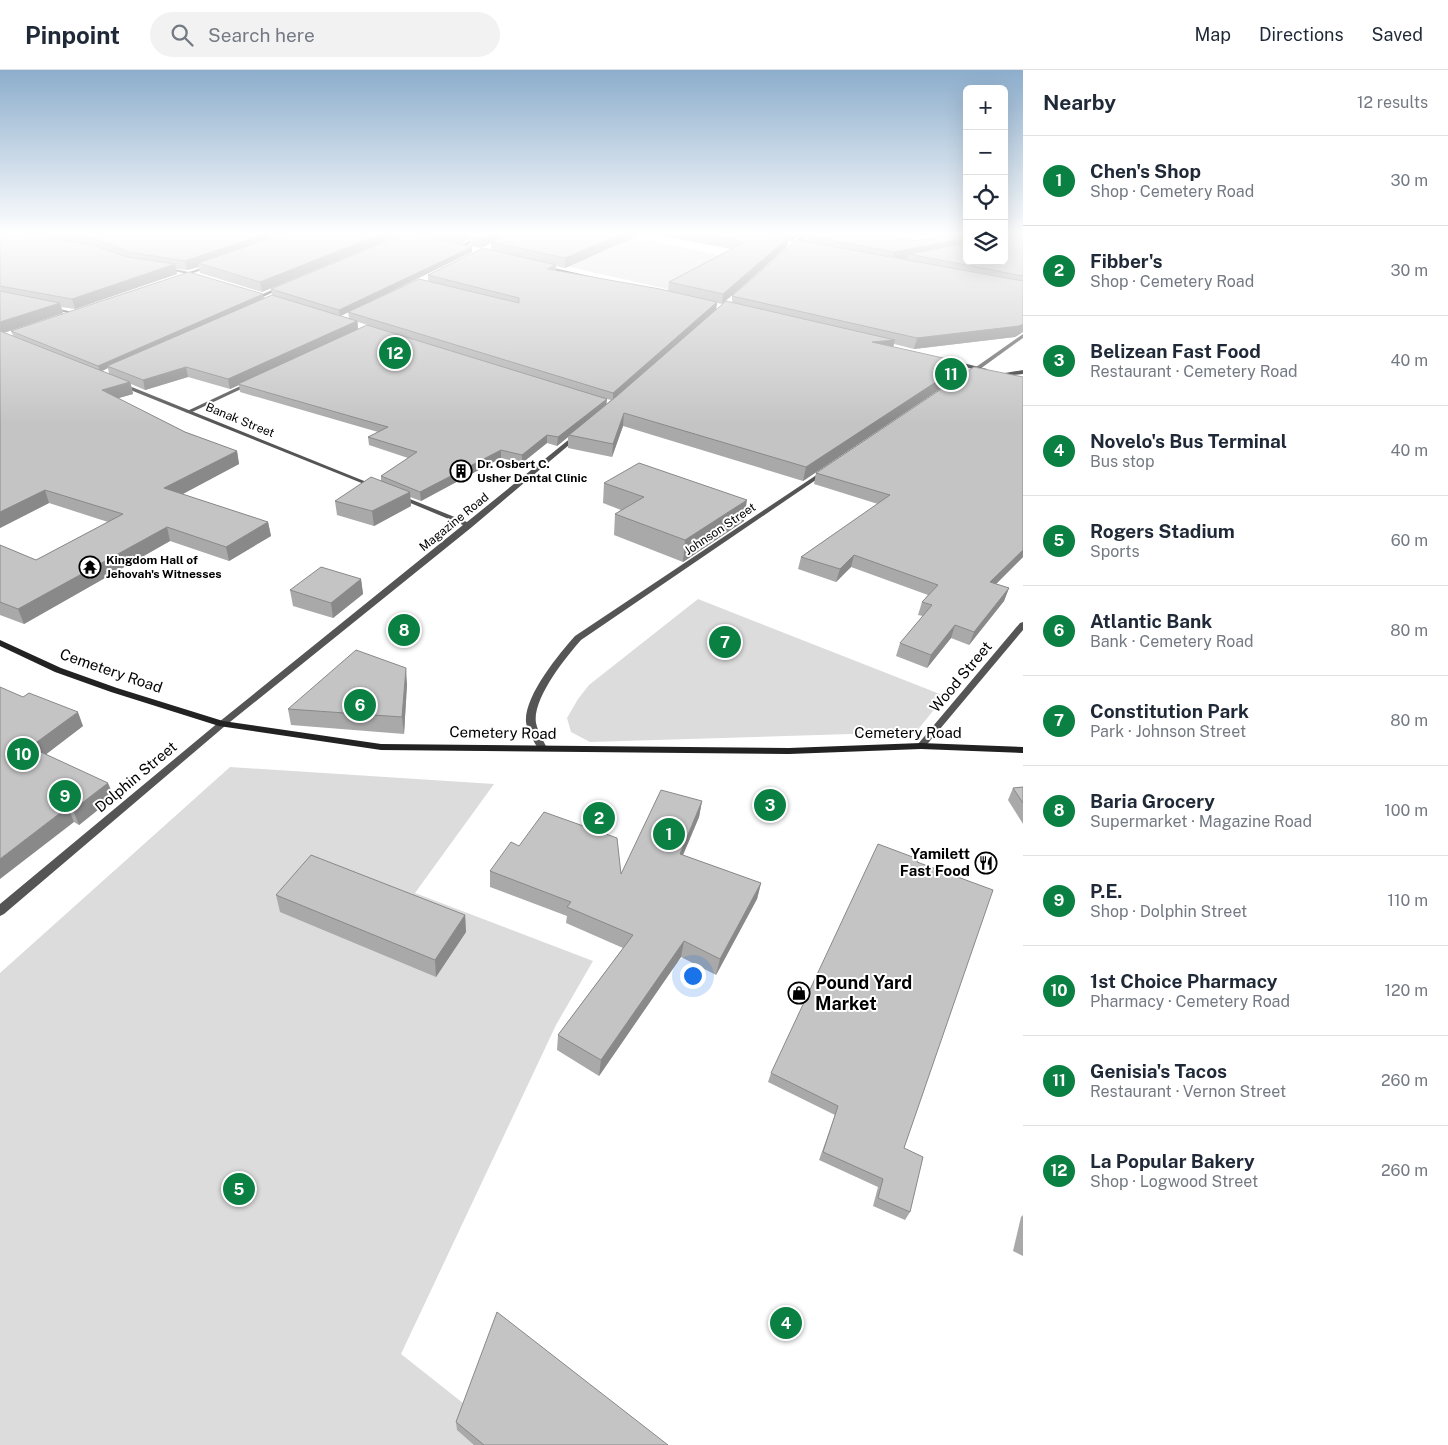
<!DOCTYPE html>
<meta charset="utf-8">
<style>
:root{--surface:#fff;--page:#f2f2f3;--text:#1f2937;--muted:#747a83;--line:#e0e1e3;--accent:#0b8043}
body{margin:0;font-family:"Public Sans",sans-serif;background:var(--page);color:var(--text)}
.controls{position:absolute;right:15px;top:15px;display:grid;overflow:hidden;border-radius:8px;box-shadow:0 5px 20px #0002}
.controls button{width:45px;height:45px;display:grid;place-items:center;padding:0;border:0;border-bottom:1px solid var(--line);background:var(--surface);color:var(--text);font:25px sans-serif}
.you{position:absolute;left:692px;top:905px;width:18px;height:18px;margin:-12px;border:4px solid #fff;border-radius:50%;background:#1a73e8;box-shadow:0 0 0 8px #1a73e833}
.badge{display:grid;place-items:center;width:32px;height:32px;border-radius:50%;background:var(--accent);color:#fff;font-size:16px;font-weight:700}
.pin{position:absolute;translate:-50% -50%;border:2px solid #fff;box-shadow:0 1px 5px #0006}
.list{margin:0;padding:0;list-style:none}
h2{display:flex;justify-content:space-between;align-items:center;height:65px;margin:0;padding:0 20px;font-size:21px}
h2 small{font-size:16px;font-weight:400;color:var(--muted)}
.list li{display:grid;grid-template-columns:32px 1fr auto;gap:15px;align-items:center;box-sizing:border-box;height:90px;padding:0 20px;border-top:1px solid var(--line)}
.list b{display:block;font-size:19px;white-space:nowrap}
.list p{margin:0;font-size:16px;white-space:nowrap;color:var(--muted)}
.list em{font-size:16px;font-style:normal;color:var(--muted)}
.icon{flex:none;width:28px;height:28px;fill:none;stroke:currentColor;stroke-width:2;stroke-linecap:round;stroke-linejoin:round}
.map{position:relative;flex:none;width:1023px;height:1375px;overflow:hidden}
header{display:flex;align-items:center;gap:30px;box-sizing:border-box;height:70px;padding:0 25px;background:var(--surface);border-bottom:1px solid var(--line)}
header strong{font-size:24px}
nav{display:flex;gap:28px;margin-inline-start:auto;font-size:18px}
.search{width:350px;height:45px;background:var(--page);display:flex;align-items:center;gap:12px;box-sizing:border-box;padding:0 18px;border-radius:28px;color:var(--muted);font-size:19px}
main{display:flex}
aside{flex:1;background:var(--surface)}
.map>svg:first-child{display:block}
.green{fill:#dcdcdc}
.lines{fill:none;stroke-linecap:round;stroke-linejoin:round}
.lane{fill:#555;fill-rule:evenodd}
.street{fill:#555;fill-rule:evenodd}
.secondary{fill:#222;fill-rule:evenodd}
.wall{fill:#a9a9a9;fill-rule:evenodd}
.shaded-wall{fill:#898989}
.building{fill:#c4c4c4;stroke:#898989}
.labels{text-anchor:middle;stroke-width:4;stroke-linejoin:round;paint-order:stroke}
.far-street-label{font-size:12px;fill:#000;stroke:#fff}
.far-poi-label{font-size:12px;font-weight:bold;fill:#000;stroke:#fff;text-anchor:start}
.street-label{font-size:15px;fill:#000;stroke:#fff}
.poi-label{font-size:15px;font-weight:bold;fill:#000;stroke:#fff;text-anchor:end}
.near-poi-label{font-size:18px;font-weight:bold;fill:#000;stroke:#fff;text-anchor:start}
</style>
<header>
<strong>Pinpoint</strong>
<div class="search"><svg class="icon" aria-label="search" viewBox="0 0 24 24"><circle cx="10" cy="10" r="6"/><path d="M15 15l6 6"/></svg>Search here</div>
<nav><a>Map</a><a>Directions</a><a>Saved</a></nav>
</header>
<main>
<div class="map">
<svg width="1023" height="1375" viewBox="0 0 1023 1375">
<rect width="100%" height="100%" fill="#fff"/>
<g class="green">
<polygon points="609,162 718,185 667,219 503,182"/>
<polygon points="698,529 945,626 916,662 590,672 571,662 567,648 578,629 589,615"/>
<polygon points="230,697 494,714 415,823 593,891 556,955 401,1284 516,1375 0,1375 0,903"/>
</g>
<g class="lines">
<g class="lane">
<polygon points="482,162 487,162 463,178 461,178 461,176"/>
<polygon points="164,197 189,202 191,203 189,204 162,199"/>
<polygon points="1023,264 1023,268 980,299 976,299 976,297"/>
<polygon points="249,312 254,313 190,343 185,342"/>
</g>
<g class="street">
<polygon points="806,162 811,162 790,180 788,180 788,178"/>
<polygon points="209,195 213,196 182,207 178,206"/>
<polygon points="280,216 284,217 263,227 259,226"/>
<polygon points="48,237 74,242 76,243 74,244 50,239"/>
<polygon points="118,313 122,313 379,417 374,418 118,315"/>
<polygon points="577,363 582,364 472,457 225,656 4,844 0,846 0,834 219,652 463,455 396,427 396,425 400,425 467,452"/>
<path d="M 824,400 L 829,401 L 581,570 C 566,587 532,629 536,653 C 538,662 543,670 547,678 L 542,681 L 539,680 C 534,672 527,661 526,652 C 524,626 559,584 575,566 Z"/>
<polygon points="1023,552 1023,560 924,678 918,678 916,676 918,674 1020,553"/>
</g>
<g class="secondary">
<polygon points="540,195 603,209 605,210 603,211 540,197"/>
<polygon points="951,290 987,299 988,300 985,302 949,293 949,291"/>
<polygon points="1023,300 1023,304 1002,306 999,304"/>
<polygon points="0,570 61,598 117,618 223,651 381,674 789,678 921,673 1023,677 1023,683 921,679 789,684 381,680 219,656 111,622 55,602 0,576"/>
</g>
</g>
<g class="wall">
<path d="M 0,162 L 400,162 L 400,165 L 262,222 L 200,203 L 199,197 L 187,200 L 176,199 L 177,204 L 75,239 L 61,237 L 63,243 L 4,263 L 13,266 L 11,261 L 263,224 L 263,228 L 272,225 L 271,219 L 472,182 L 341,246 L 349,248 L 348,242 L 428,211 L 428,205 L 491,180 L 491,173 L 481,178 L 470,176 L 470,168 L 461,174 L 418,164 L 418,162 L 803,162 L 792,172 L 788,171 L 787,177 L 722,234 L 717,233 L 716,240 L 732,232 L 732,226 L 802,171 L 803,165 L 967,191 L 1023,163 L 1023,262 L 1015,267 L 914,279 L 894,274 L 893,277 L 961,305 L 803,411 L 623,356 L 612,387 L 568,378 L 568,367 L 557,376 L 547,373 L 522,393 L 501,388 L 421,431 L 410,427 L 411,436 L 374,456 L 337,445 L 335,431 L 381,411 L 381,406 L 408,388 L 369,375 L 368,367 L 378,362 L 240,322 L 239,315 L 230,319 L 188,307 L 145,320 L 131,314 L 133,324 L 118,328 L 185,362 L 237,381 L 239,394 L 182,424 L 268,452 L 271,466 L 229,491 L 170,471 L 24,554 L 0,545 L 0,475 L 36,490 L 108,452 L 49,433 L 0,458 ZM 645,163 L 731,179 L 669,212 L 668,221 L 556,201 L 556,196 L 565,198 ZM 358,252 L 463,285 L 358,259 ZM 108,298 L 109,304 L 102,301 ZM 607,329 L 611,330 L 606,334 Z"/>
<polygon points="1023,307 1023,487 996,514 1009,518 1004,531 969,575 951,568 927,598 896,586 900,573 923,546 918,545 922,532 928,525 851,497 836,512 798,499 801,487 878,434 814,414 816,403"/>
<polygon points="604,413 744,451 683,492 614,465 615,444 621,440 603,433"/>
<polygon points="361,509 363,524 333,548 293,536 290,520"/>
<polygon points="407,614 404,664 291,655 288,639"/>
<polygon points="0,617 83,656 46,684 114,727 79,755 74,752"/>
<polygon points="1023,717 1023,754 1008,730 1013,718"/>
<polygon points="702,731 699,747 683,785 761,813 757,829 716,905 681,887 599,1006 557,980 558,965 623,878 566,853 567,846 490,817 490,801 519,776 621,804"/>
<polygon points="917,792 904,1078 910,1142 905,1150 873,1136 878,1117 819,1090 835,1045 768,1012 771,1003"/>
<polygon points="276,825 465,845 466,862 436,907 280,842"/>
<polygon points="1023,1145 1023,1186 1013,1181 1021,1147"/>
<polygon points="456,1352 668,1375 474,1375 457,1360"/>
</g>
<g class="shaded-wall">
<polygon points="22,162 38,162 39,164 25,169"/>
<polygon points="271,162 298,162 198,193 199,197 187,200 185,191"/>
<polygon points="386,162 400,162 400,165 262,222 260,212"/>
<polygon points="464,162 478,162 469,167 470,168 461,174 461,165"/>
<polygon points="495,162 514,162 491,172 491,173 481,178 481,169"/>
<polygon points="626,162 645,162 565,198 565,188"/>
<polygon points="795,162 803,162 792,172 794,163"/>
<polygon points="788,168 787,177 722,234 723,224"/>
<polygon points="967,168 967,176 909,184 908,188 892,191 894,182"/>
<polygon points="472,177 472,182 340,246 339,240"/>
<polygon points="175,194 177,204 75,239 72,229"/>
<polygon points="556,195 555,202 547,199"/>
<polygon points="263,224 264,229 107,296 108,298 100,302 98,296"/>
<polygon points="717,232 716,240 613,331 613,323"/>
<polygon points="60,233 63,243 0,264 0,265 0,252"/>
<polygon points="357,251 358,260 238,314 239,315 230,319 228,309"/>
<polygon points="1023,254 1023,262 1015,267 914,279 917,268"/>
<polygon points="895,270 892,281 872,272"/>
<polygon points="965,293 961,305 803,411 806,397"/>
<polygon points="186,297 188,307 145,320 143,310"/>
<polygon points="130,312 133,324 105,332 102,320"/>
<polygon points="607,329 606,337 569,365 568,367 557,376 558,367"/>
<polygon points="624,343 623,356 612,387 613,374"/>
<polygon points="547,365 547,373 522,393 522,385"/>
<polygon points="501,380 501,388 421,431 420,422"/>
<polygon points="237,381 239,394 168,432 164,418"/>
<polygon points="45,420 49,433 0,458 0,442"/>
<polygon points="410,422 411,436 374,456 372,441"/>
<polygon points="747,430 744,451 683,492 685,470"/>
<polygon points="268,452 271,466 229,491 226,477"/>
<polygon points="167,457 170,471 24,554 18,539"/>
<polygon points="1023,480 1023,487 986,524 990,512"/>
<polygon points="854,485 851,497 836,512 840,499"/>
<polygon points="361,509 363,524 333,548 331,533"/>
<polygon points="1009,518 1004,531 969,575 974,562"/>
<polygon points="955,555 951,568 927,598 931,585"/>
<polygon points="406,598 407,614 404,664 402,647"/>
<polygon points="78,642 83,656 36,692 30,677"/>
<polygon points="108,713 114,727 79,755 73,740"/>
<polygon points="702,731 699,747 677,799 680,784"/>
<polygon points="68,737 74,752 0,809 0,789"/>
<polygon points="761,813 757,829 716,905 720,889"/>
<polygon points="465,845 466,862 436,907 435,890"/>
<polygon points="684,871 681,887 599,1006 601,990"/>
</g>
<g class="building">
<polygon points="0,162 22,162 22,163 93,175 127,187 175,194 72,229 0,216"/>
<polygon points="46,162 271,162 185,191 129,182 95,169"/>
<polygon points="289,162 386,162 260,212 198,193"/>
<polygon points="409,162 472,177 339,240 271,219"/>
<polygon points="450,162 464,162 461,165"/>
<polygon points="476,162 495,162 481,169 469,167"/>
<polygon points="510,162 626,162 565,188 491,172"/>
<polygon points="692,162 760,162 788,168 723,224 669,212 745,172"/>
<polygon points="805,162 879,162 917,171 957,162 967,162 967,168 894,182 803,165"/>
<polygon points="1023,163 1023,206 909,184 967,173 967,191 1004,191 1004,167"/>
<polygon points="797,170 1023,211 1023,254 1019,256 917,268 732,226"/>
<polygon points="483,178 556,195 547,199 660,219 717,232 613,323 348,242 419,209 519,233 519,228 428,205"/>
<polygon points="189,202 263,224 98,296 11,261"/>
<polygon points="0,221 60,233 0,252"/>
<polygon points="272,225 357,251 228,309 186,297 143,310 107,296"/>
<polygon points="726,231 895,270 872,272 965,293 806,397 624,343 613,374 569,365 618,325"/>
<polygon points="367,255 607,329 558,367 547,365 522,385 501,380 420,422 381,406 417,382 368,367 388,357 238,314"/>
<polygon points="0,261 130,312 102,320 185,362 237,381 164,418 268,452 226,477 167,457 18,539 0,532 0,475 36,490 123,444 45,420 0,442"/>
<polygon points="974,297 1023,307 1023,480 990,512 1009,518 974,562 955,555 931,585 900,573 932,535 922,532 938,515 854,485 840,499 801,487 890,425 816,403"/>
<polygon points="639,393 747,430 685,470 615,444 644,427 604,413"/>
<polygon points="371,407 410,422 372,441 335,431"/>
<polygon points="321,497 361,509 331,533 290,520"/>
<polygon points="356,580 406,598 402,647 288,639"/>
<polygon points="0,617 23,627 29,623 78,642 30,677 108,713 73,740 68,737 0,789"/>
<polygon points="1023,717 1023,733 1013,718"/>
<polygon points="661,720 702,731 680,784 761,813 720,889 684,871 601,990 558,965 633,865 567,837 571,832 490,801 511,772 519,776 544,742 617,768 621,804"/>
<polygon points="878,774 918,789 917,792 993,820 904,1078 923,1087 910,1142 878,1128 883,1109 823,1082 838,1036 771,1003"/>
<polygon points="311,785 465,845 435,890 276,825"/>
<polygon points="497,1242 668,1375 484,1375 456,1352"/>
</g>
<linearGradient id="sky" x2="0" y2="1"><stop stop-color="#8cadcc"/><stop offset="0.46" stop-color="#fff"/><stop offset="1" stop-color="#fff" stop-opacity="0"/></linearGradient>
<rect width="1023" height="355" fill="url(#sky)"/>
<defs>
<g id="building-ring" transform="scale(1.125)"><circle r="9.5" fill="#fff" stroke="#000" stroke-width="1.5"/><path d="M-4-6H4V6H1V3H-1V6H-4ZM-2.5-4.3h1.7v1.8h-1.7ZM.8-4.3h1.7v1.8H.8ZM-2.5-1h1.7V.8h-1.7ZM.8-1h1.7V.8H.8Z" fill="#000"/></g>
<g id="temple-ring" transform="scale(1.125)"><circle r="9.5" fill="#fff" stroke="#000" stroke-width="1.5"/><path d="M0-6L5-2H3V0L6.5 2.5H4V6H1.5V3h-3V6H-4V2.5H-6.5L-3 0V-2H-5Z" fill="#000"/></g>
<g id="restaurant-ring" transform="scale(1.125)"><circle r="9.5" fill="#fff" stroke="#000" stroke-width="1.5"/><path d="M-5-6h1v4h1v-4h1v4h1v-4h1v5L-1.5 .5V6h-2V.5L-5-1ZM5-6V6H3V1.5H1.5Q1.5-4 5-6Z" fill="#000"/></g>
<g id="shop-ring" transform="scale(1.125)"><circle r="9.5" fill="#fff" stroke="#000" stroke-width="1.5"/><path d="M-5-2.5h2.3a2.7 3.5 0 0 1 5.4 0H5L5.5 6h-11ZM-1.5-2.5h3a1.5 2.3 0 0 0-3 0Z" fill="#000"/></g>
</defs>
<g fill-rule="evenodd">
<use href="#building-ring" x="461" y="401"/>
<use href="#temple-ring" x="90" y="497"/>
<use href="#restaurant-ring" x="986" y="793"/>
<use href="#shop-ring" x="799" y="923"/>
</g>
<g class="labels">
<g class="far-street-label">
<text transform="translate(240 350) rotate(22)" y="4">Banak Street</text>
<text transform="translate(454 452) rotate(-39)" y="4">Magazine Road</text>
<text transform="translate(720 459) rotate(-34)" y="4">Johnson Street</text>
</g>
<g class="far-poi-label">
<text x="477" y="398">Dr. Osbert C.<tspan x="477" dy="14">Usher Dental Clinic</tspan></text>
<text x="106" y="494">Kingdom Hall of<tspan x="106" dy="14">Jehovah's Witnesses</tspan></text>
</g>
<g class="street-label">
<text transform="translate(111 601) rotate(19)" y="5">Cemetery Road</text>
<text transform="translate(961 607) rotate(-50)" y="5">Wood Street</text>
<text transform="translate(503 663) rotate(1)" y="5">Cemetery Road</text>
<text x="908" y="668">Cemetery Road</text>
<text transform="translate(136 707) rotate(-40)" y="5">Dolphin Street</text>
</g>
<g class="poi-label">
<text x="970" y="789">Yamilett<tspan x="970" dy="17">Fast Food</tspan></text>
</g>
<g class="near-poi-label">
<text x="815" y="919">Pound Yard<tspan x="815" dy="21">Market</tspan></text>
</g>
</g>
</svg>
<div class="controls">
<button>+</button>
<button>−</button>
<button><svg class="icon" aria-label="locate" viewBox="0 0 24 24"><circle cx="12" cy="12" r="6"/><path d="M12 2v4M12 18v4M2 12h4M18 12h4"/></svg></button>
<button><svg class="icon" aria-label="layers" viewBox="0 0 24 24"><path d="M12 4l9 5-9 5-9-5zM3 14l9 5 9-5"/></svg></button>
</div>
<div class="you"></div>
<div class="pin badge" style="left:669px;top:764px">1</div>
<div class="pin badge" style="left:599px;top:748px">2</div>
<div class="pin badge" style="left:770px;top:735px">3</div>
<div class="pin badge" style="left:786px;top:1253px">4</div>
<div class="pin badge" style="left:239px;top:1119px">5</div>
<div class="pin badge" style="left:360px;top:635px">6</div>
<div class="pin badge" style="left:725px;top:572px">7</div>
<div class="pin badge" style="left:404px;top:560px">8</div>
<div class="pin badge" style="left:65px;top:726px">9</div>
<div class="pin badge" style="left:23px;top:684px">10</div>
<div class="pin badge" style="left:951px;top:304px">11</div>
<div class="pin badge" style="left:395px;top:283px">12</div>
</div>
<aside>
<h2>Nearby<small>12 results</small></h2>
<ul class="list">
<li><span class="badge">1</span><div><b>Chen's Shop</b><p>Shop · Cemetery Road</p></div><em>30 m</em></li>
<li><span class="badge">2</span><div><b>Fibber's</b><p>Shop · Cemetery Road</p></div><em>30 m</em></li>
<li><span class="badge">3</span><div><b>Belizean Fast Food</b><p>Restaurant · Cemetery Road</p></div><em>40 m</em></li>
<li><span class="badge">4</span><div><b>Novelo's Bus Terminal</b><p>Bus stop</p></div><em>40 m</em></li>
<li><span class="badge">5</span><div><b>Rogers Stadium</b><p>Sports</p></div><em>60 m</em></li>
<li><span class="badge">6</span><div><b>Atlantic Bank</b><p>Bank · Cemetery Road</p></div><em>80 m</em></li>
<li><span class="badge">7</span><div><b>Constitution Park</b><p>Park · Johnson Street</p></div><em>80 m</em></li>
<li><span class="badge">8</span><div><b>Baria Grocery</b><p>Supermarket · Magazine Road</p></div><em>100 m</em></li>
<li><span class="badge">9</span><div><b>P.E.</b><p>Shop · Dolphin Street</p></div><em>110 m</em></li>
<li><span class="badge">10</span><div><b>1st Choice Pharmacy</b><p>Pharmacy · Cemetery Road</p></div><em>120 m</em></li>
<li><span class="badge">11</span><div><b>Genisia's Tacos</b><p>Restaurant · Vernon Street</p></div><em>260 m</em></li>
<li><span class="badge">12</span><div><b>La Popular Bakery</b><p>Shop · Logwood Street</p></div><em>260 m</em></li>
</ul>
</aside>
</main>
